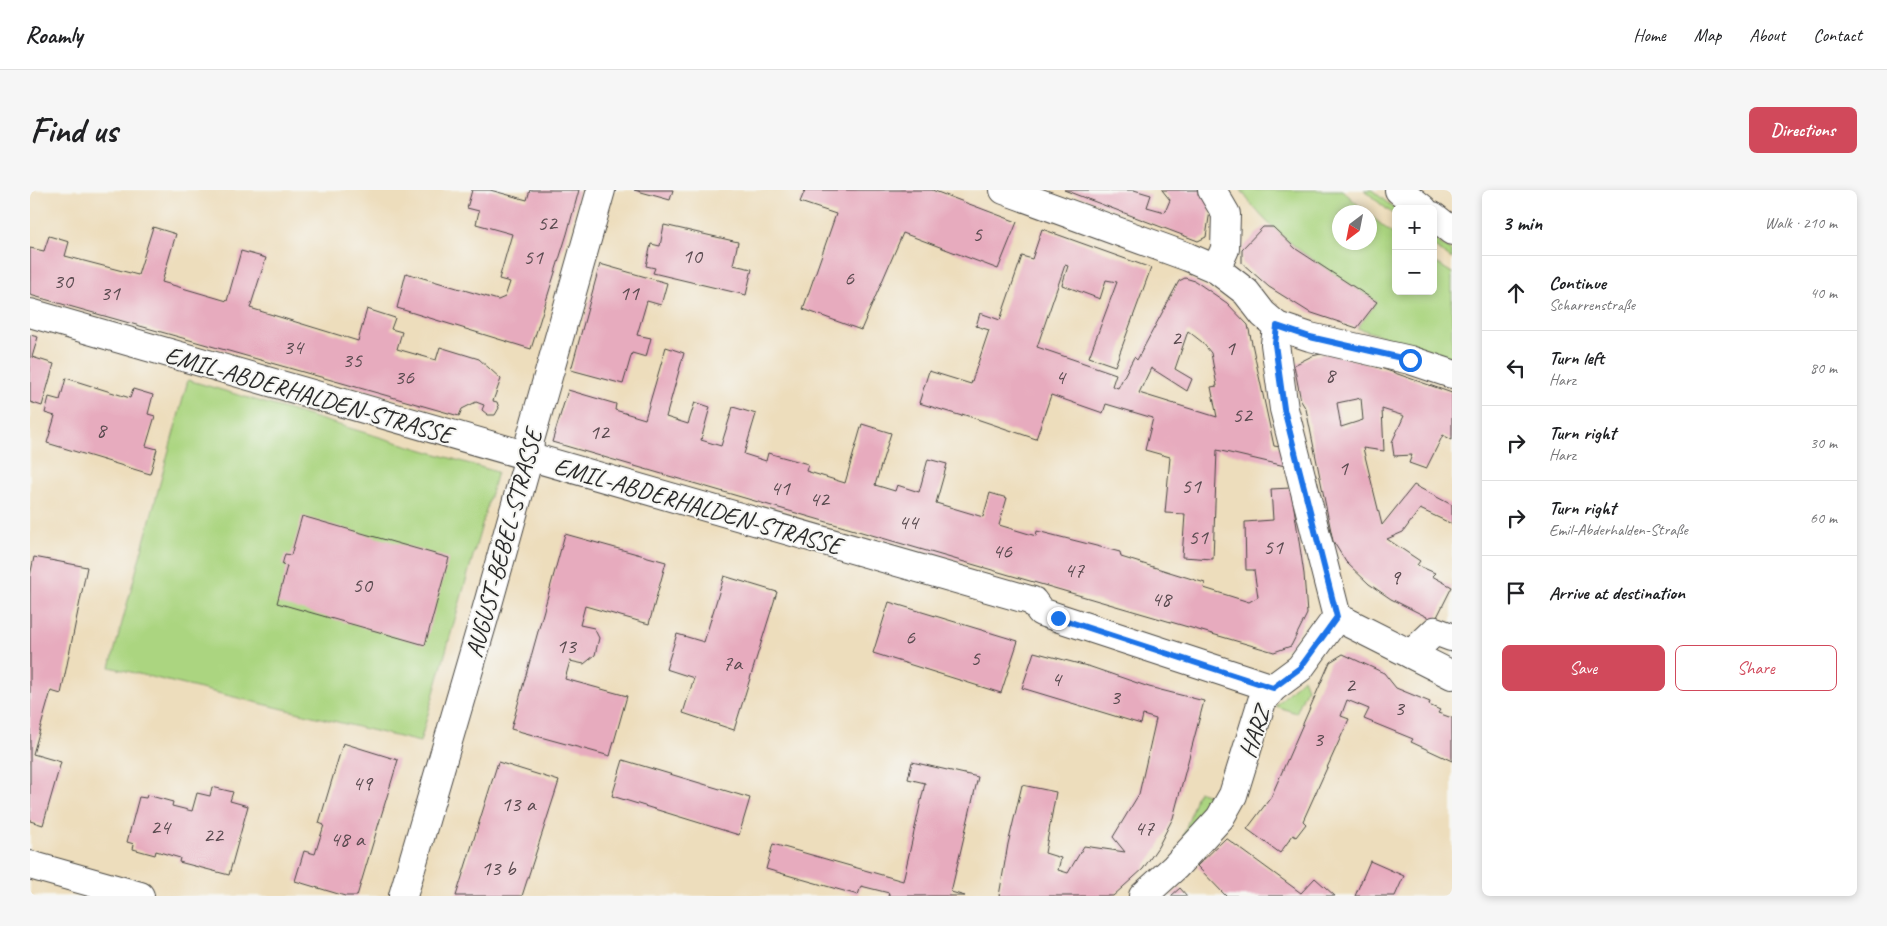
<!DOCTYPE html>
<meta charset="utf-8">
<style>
:root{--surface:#fff;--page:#f6f6f6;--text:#202124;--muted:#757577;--line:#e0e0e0;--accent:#d1495b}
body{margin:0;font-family:Caveat,sans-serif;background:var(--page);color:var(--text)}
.controls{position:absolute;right:15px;top:15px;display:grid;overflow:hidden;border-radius:8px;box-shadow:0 2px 8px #0003}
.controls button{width:45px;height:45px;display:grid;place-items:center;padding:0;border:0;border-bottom:1px solid var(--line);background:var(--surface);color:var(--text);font:25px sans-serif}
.compass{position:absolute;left:1302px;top:15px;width:45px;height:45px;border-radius:50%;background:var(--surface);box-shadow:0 2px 8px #0003;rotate:212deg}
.stop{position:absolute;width:15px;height:15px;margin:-11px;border:4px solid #1a73e8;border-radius:50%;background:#fff}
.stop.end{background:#1a73e8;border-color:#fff;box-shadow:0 1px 5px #0008}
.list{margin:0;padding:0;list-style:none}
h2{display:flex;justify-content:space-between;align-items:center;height:65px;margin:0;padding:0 20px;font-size:21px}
h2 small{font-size:16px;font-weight:400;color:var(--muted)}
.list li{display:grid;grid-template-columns:32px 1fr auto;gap:15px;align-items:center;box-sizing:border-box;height:75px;padding:0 20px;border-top:1px solid var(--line)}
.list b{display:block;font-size:19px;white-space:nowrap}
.list p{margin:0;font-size:16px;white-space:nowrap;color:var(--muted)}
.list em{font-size:16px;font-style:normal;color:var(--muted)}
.actions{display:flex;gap:10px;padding:15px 20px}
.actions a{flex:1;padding:11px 0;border:1px solid var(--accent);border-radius:8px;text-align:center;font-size:18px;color:var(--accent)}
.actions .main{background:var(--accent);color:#fff}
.icon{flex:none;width:28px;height:28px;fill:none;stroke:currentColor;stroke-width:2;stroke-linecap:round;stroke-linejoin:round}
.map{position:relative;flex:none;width:1422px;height:706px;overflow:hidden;border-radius:8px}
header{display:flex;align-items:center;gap:30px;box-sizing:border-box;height:70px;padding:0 25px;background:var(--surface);border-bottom:1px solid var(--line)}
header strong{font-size:24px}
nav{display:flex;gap:28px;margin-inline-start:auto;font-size:18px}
.intro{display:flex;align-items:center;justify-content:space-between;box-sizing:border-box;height:120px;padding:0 30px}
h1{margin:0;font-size:35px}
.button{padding:12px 22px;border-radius:8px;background:var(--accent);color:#fff;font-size:18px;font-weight:700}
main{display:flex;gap:30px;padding:0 30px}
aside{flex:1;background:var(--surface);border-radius:8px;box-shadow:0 2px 8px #0003}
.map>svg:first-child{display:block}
.green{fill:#abd580;stroke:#6b8056}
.building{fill:#e7abbe;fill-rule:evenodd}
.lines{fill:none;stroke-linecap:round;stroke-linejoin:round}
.minor-casing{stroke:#484641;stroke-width:30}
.minor{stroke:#fff;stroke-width:28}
.route{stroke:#1a73e8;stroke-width:6}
.labels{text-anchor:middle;stroke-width:4;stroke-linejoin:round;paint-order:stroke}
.number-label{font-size:22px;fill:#5a4b50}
.street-label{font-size:25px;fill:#2b2b2b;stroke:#f6f6f2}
</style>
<header>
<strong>Roamly</strong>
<nav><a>Home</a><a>Map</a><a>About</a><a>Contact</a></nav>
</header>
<div class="intro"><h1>Find us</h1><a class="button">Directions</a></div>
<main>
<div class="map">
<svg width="1422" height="706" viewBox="0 0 1422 706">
<rect width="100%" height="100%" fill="#f6f6f2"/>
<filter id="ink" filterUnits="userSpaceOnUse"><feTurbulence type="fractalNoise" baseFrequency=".02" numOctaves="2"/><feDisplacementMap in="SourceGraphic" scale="10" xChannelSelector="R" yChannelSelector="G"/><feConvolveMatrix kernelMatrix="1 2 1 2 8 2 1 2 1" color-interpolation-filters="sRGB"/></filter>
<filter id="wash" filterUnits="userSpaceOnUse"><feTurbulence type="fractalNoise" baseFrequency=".0096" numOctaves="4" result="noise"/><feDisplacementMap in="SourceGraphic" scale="20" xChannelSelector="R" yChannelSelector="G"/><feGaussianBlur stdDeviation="1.12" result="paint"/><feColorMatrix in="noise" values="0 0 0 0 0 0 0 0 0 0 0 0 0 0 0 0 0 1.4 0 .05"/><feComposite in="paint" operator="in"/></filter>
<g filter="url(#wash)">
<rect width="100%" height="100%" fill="#edddbc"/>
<g class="green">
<path d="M 1211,0 L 1312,0 L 1336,22 L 1310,22 L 1310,52 L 1340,52 L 1340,25 L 1366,47 L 1366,101 L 1403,101 L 1403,71 L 1422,83 L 1422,168 L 1327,138 L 1347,112 C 1298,80 1244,50 1211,0 Z"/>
<polygon points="1334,0 1342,0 1366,20 1366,27"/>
<polygon points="1403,48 1422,62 1422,69 1403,56"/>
<polygon points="158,190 467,282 390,552 80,477"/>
<polygon points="1273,488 1277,498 1266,523 1245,516"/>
<polygon points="1168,601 1192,609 1160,649 1153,647"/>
</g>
<g id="blocks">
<g class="building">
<polygon points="442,0 460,0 497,10 500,0 549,0 537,44 501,159 367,118 376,83 468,110 475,107 480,92 469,89 482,44 446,34 449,21 437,18"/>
<polygon points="604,0 643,0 640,10"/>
<polygon points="775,0 902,0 987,32 968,79 873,43 831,140 773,119 806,24 770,12"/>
<polygon points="1034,0 1104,0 1121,5 1117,17 1135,22 1140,10 1132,0 1172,0 1181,14 1176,47 1168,51"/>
<polygon points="634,35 708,52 703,75 722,79 716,105 623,83 625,78 616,76 621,54 630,56"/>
<polygon points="123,37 146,44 132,92 197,111 211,61 236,68 220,118 328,151 337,119 365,128 361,139 372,142 367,159 406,170 410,157 449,169 471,189 463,211 467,212 469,218 465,225 458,225 452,220 454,215 446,212 432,219 429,226 0,105 0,58 14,61 19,46 39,52 35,66 108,85"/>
<polygon points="1233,37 1243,37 1266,59 1347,112 1327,138 1279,122 1239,97 1212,73 1212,59"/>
<path d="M 1012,39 L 1121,78 L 1085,176 L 1059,167 L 1087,92 L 1076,90 L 1070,109 L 1032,95 L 1038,76 L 1035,75 L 1007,157 L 1086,184 L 1082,196 L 1088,198 L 1104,167 L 1107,170 L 1149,91 L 1155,88 L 1165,91 L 1197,113 L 1218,135 L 1244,256 L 1250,257 L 1255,276 L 1187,260 L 1183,369 L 1152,367 L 1155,324 L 1135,323 L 1140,267 L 1115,260 L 1123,228 L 1076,214 L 1073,223 L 1021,205 L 1006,249 L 932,224 L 932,226 L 889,213 L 899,181 L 941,194 L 959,140 L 946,136 L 950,123 L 970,130 L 992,66 L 1002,69 ZM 1158,141 L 1172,152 L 1181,163 L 1187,196 L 1181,197 L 1187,227 L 1109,203 L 1121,178 L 1157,201 L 1162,189 L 1145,179 Z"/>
<polygon points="570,74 637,93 631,115 617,111 607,145 621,148 616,167 602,163 593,194 541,180"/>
<polygon points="0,145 8,147 2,167 24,174 12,216 0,212"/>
<polygon points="636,157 654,163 636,227 658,234 665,212 680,217 671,250 691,256 703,217 726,224 714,264 736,271 738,263 778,274 776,281 815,293 832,234 861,243 845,295 865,301 867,295 889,302 898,269 917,274 906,313 953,327 960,303 977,308 969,335 1006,346 1007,341 1090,362 1091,367 1175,393 1174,398 1219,412 1228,407 1224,380 1216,380 1215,332 1243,330 1241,299 1261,298 1274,384 1277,424 1261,456 1244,462 522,252 538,200 586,214 585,220 615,229"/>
<path d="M 1291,164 L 1302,164 L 1339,174 L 1422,203 L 1422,250 L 1413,245 L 1396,279 L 1379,273 L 1382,265 L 1364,266 L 1362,252 L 1374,226 L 1352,219 L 1354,261 L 1333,258 L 1352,335 L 1384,295 L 1422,315 L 1422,334 L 1390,319 L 1373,342 L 1357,349 L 1390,371 L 1387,375 L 1405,383 L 1402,386 L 1422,397 L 1405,431 L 1361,409 L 1339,394 L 1316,372 L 1303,351 L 1276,219 L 1271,211 L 1264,175 L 1282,166 ZM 1331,208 L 1333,230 L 1311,237 L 1307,213 Z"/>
<polygon points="36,188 100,208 103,199 123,205 118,224 125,226 116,256 127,259 120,284 17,253 25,226 15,223 19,207 30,210"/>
<polygon points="272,326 419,368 395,455 247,413 257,376 252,375 255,364 261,365"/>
<polygon points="535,344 636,372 619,434 555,416 550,435 564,438 569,448 565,465 554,474 540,471 535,489 597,506 580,566 481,539"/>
<polygon points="4,367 57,377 31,504 21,501 3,564 31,572 13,635 0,631 0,386"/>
<polygon points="694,386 747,402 704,540 653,523 664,488 636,479 647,444 674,452"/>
<polygon points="859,412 988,451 971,503 843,463"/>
<polygon points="1004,462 1061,477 1119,497 1174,511 1143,628 1128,657 1113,679 1083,706 969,706 978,654 992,595 1026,602 1015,663 1031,668 1028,680 1038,683 1054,656 1095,662 1083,647 1109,604 1126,529 1113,525 1111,534 992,498"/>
<polygon points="1313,464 1354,483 1366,498 1400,512 1399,515 1410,520 1408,523 1422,528 1422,571 1381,552 1383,549 1334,529 1339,519 1317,510 1311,526 1319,529 1273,631 1276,634 1266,647 1263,645 1250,663 1217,639 1241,607 1300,472"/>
<polygon points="313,553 368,570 327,706 315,706 265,691 274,661 285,664 294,635 289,633"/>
<polygon points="593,570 720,608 709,645 582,606"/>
<polygon points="468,572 529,591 492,706 426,706"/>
<polygon points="882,572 948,587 921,702 935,706 858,706 859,703 831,696 828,705 736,679 743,654 873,691 895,593 878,589"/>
<polygon points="182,597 203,602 200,611 218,616 199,685 149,672 150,668 126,661 125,665 103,659 104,654 97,652 109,607 116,608 117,605 143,612 142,616 162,621 167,603 180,606"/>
<polygon points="1196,648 1271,703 1285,688 1305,706 1196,706 1167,676"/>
<polygon points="1340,671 1374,686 1365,706 1325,706"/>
<polygon points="1150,698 1157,706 1141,706"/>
</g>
</g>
</g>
<g filter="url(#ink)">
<use href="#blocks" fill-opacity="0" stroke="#484641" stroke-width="1"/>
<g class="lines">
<g class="minor-casing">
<g id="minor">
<polyline points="974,0 1158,67 1186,79 1216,102 1233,124 1247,136 1280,147 1380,170 1422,184"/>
<polyline points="1182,0 1196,24 1195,59 1186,79"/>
<polyline points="1369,0 1393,19"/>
<polyline points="1403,26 1422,41"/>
<polyline points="0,123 1003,411 1011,422 1243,498"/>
<polyline points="1307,427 1422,485"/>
<polyline points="1381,464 1405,441 1421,447"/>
<polyline points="0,675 110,706"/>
<polyline points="373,706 456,421 499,267 500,250 571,0"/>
<polyline points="1113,706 1145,677 1190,628 1203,605 1232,511 1243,498 1270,478 1307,427 1254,219 1245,154 1247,136"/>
</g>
</g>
<use href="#minor" class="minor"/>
</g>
</g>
<g class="lines" filter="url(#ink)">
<polyline class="route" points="1028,428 1243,498 1270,478 1307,427 1254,219 1245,154 1247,136 1280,147 1380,170"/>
</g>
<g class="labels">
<g class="number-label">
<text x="517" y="40">52</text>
<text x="947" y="51">5</text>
<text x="662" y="73">10</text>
<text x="503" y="74">51</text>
<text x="819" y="95">6</text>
<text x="33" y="98">30</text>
<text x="80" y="110">31</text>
<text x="599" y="110">11</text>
<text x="1146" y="155">2</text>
<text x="263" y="164">34</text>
<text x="1200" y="165">1</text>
<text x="322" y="177">35</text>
<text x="1300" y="192">8</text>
<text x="374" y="194">36</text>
<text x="1030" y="194">4</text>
<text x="1212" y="232">52</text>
<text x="71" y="247">8</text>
<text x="569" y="249">12</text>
<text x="1313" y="285">1</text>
<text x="1161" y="303">51</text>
<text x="750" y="305">41</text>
<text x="789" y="316">42</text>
<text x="878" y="339">44</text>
<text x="1168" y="354">51</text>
<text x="1243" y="364">51</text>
<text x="972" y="368">46</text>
<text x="1044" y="387">47</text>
<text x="1365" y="394">9</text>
<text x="332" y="402">50</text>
<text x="1131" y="416">48</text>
<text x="880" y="454">6</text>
<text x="536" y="463">13</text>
<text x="945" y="475">5</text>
<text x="702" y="480">7a</text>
<text x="1026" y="496">4</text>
<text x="1320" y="502">2</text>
<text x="1085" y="514">3</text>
<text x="1369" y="525">3</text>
<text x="1288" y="556">3</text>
<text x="332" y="600">49</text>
<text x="488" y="621">13 a</text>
<text x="130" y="644">24</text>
<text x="1114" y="645">47</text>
<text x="183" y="652">22</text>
<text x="317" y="656">48 a</text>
<text x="468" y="685">13 b</text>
</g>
<g class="street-label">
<text transform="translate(279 204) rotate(16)" y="9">EMIL-ABDERHALDEN-STRASSE</text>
<text transform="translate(668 315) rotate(16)" y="9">EMIL-ABDERHALDEN-STRASSE</text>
<text transform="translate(473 353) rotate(-75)" y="9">AUGUST-BEBEL-STRASSE</text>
<text transform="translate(1224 542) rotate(-71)" y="9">HARZ</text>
</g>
</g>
</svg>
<div class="controls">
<button>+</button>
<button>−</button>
</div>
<svg class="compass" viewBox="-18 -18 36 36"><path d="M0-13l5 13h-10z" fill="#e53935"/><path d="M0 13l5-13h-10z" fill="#757577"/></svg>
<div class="stop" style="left:1380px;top:170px"></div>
<div class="stop end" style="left:1028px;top:428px"></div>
</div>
<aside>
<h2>3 min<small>Walk · 210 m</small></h2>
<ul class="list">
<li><svg class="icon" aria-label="ahead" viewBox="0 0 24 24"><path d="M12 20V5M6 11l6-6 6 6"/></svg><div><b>Continue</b><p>Scharrenstraße</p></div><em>40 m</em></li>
<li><svg class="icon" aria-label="left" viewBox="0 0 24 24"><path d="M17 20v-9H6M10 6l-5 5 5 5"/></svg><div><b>Turn left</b><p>Harz</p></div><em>80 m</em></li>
<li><svg class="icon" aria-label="right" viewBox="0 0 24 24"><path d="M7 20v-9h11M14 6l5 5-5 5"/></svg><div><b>Turn right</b><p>Harz</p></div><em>30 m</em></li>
<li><svg class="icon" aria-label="right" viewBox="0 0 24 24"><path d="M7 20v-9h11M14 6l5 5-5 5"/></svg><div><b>Turn right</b><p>Emil-Abderhalden-Straße</p></div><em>60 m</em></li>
<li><svg class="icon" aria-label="arrive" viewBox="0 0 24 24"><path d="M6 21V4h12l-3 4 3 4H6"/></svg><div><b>Arrive at destination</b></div></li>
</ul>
<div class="actions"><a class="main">Save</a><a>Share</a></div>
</aside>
</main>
